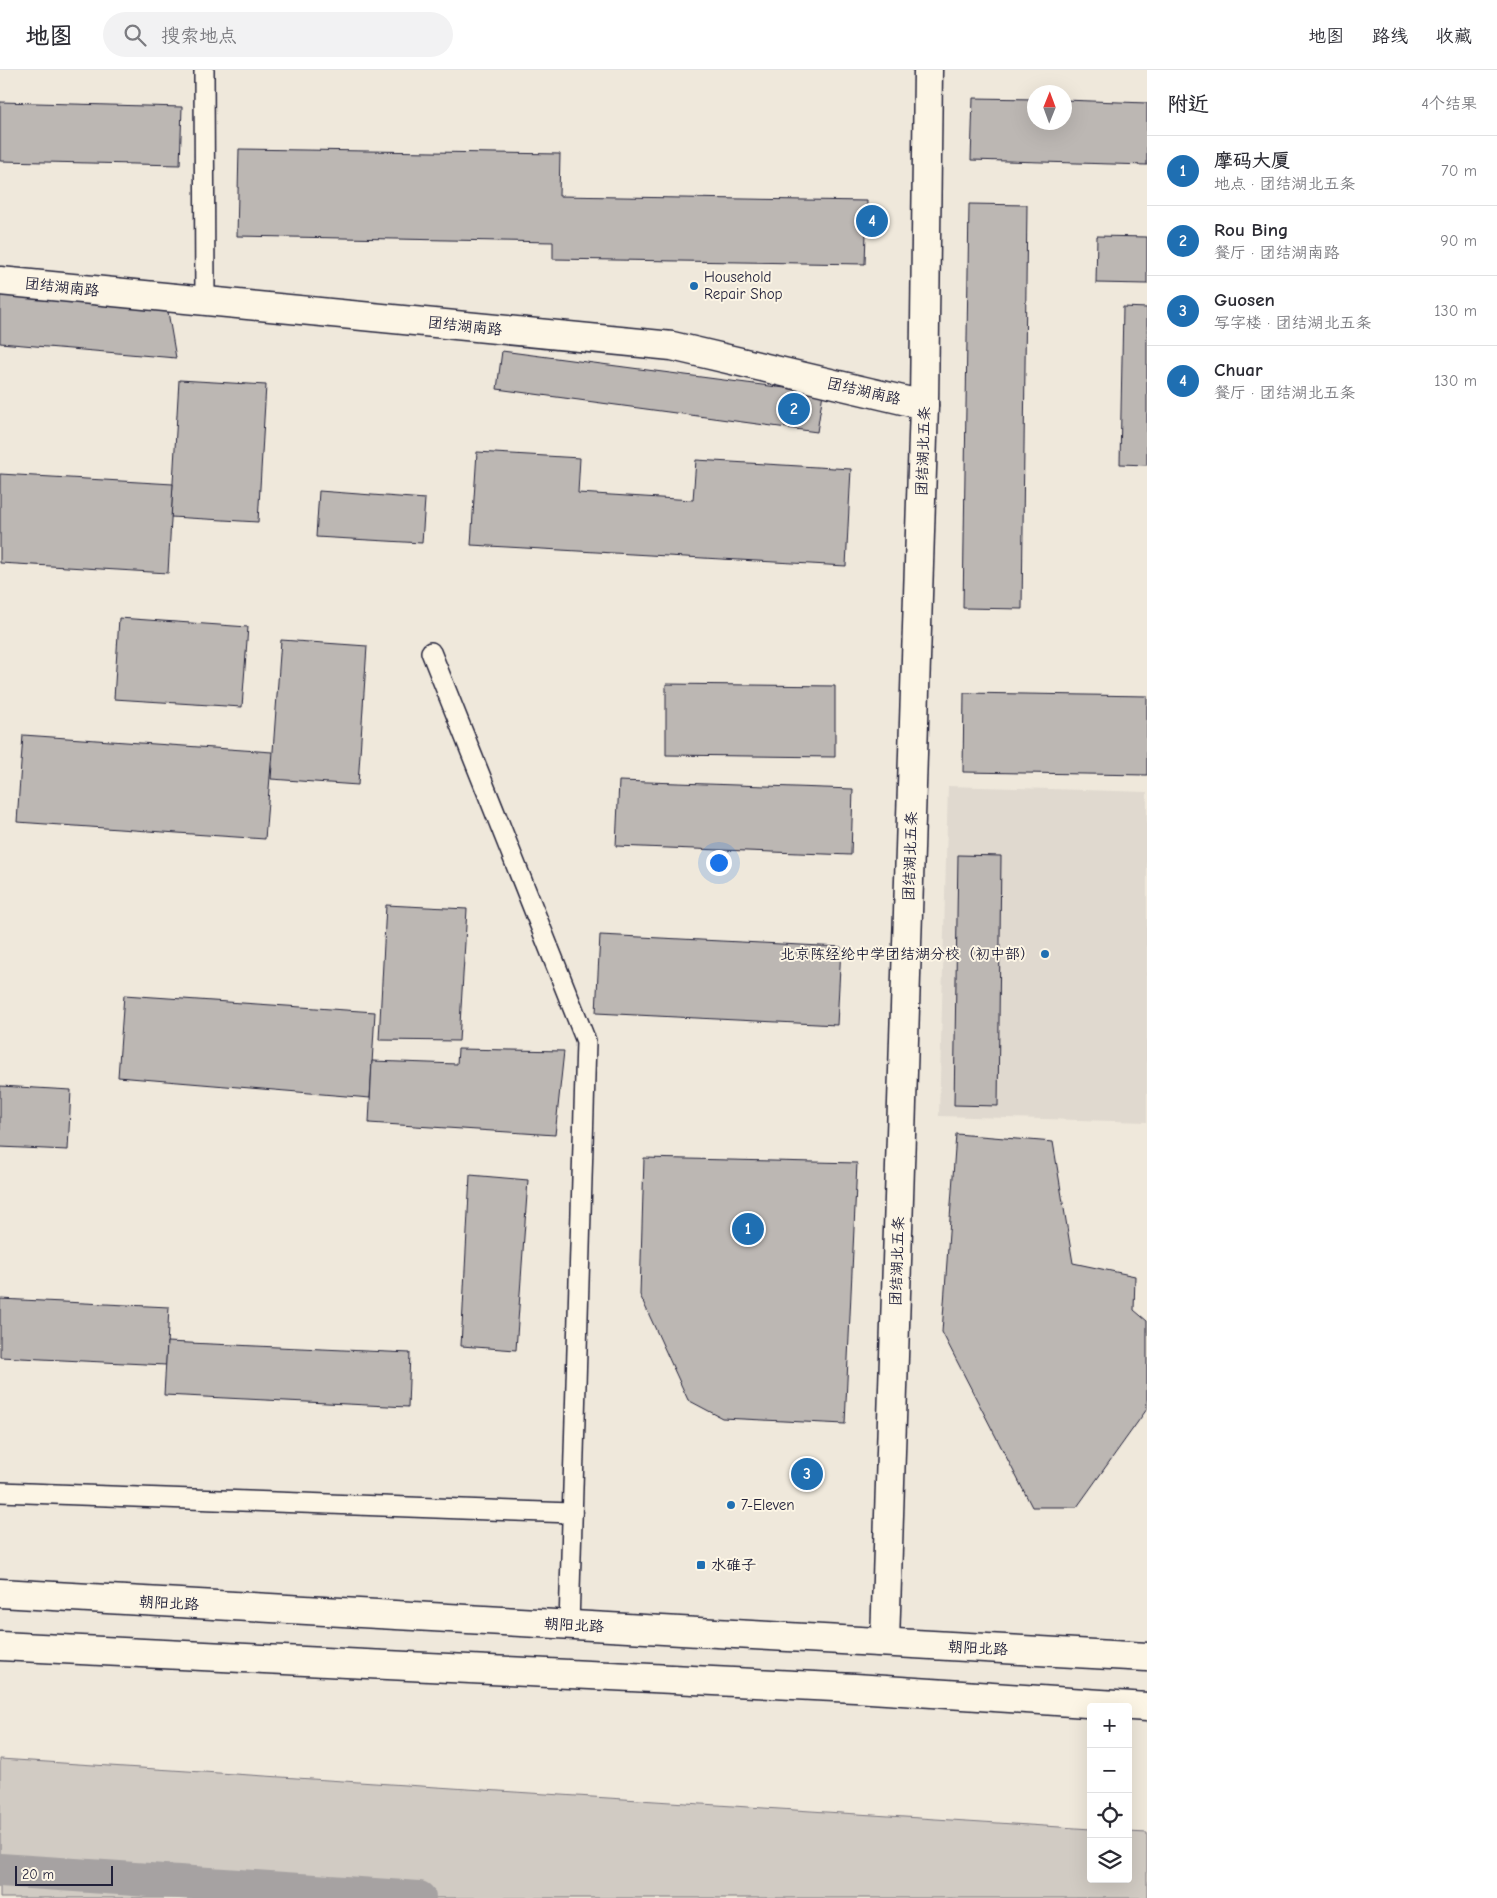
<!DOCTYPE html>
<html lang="zh">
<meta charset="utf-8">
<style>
:root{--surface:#fff;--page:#f2f2f3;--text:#2b2b33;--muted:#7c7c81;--line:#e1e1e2;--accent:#1f6fb2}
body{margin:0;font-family:"Comic Neue","LXGW WenKai TC",sans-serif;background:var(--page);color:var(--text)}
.controls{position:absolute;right:15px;bottom:15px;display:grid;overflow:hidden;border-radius:5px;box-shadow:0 5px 20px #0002}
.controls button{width:45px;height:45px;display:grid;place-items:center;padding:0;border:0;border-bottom:1px solid var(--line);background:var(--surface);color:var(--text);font:25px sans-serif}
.compass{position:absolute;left:1027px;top:15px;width:45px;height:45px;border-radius:50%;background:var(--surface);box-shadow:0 5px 20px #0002;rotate:1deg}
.scale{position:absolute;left:15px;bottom:12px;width:98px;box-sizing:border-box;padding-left:5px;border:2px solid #22223b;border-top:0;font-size:14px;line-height:18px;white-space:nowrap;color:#22223b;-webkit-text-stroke:4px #fcf5e5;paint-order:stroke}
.you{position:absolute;left:718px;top:792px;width:18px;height:18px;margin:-12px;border:4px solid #fff;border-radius:50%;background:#1a73e8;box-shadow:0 0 0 8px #1a73e833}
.badge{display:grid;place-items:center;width:32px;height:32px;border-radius:50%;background:var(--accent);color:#fff;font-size:16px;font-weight:700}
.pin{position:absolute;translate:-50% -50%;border:2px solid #fff;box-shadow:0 1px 5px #0006}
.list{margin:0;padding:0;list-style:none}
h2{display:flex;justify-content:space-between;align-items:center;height:65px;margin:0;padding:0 20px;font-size:21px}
h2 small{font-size:16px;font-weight:400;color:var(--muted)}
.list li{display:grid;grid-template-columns:32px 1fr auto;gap:15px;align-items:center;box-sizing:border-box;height:70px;padding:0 20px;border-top:1px solid var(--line)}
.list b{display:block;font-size:19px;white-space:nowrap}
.list p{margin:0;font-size:16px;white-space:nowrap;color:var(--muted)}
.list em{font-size:16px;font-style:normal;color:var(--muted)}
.icon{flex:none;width:28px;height:28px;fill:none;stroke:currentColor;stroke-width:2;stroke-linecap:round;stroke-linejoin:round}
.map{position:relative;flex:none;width:1147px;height:1828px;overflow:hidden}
header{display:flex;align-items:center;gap:30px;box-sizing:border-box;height:70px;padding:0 25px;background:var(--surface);border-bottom:1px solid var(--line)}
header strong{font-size:24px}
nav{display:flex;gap:28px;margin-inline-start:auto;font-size:18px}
.search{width:350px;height:45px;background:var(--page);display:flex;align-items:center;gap:12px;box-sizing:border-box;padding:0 18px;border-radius:28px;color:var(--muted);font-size:19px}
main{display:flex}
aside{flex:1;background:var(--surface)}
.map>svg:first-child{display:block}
.built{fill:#e0d9cf}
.green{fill:#d1cbc3;stroke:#7a767f}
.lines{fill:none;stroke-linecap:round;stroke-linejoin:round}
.canal{stroke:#a6a2a2;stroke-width:34}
.building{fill:#bcb7b3;stroke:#22223b}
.lane-casing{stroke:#22223b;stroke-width:22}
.street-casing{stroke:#22223b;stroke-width:31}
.secondary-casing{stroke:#22223b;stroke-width:31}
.primary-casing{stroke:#22223b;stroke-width:31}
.lane{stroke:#fcf5e5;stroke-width:19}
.street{stroke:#fcf5e5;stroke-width:28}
.secondary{stroke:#fcf5e5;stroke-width:28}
.primary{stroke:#fcf5e5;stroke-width:28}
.poi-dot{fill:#1f6fb2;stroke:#fcf5e5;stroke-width:2}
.labels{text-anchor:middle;stroke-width:4;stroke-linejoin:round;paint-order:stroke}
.poi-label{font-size:15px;fill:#22223b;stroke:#fcf5e5;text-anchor:start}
.street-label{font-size:15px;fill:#22223b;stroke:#fcf5e5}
</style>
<header>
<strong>地图</strong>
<div class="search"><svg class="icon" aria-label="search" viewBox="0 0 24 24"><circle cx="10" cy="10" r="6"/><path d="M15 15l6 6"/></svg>搜索地点</div>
<nav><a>地图</a><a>路线</a><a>收藏</a></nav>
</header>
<main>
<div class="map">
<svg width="1147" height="1828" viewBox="0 0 1147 1828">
<rect width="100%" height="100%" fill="#efe8db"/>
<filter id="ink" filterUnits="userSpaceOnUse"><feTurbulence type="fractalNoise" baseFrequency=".02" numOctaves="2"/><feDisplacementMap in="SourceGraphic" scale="10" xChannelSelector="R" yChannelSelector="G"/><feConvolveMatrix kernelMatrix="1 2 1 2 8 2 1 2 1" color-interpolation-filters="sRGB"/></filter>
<g filter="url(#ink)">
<polygon class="built" points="948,716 1147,722 1147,1052 939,1046"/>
<polygon class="green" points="0,1689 1091,1759 1091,1809 1128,1809 1128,1762 1147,1763 1147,1828 0,1828"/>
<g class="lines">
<polyline class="canal" points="0,1800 419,1828"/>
</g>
<g class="building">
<polygon points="973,28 1034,29 1034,52 1064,52 1064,30 1147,33 1147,95 971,90"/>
<polygon points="0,32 182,37 180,95 0,91"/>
<polygon points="239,79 560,84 559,126 867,131 865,194 553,189 553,172 237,166"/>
<polygon points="969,134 1027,135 1022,539 963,538"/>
<polygon points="1097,166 1147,167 1147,214 1096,213"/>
<polygon points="0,222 167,236 176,288 0,273"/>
<polygon points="1123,237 1147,238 1147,395 1120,394"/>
<polygon points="502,281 823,323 817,362 497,319"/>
<polygon points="179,310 266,315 258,452 171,447"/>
<polygon points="477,382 580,388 578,423 693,430 696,390 851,399 846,496 471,475"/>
<polygon points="0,404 173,414 168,503 0,493"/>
<polygon points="319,421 425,429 422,473 316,467"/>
<polygon points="119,548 248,557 242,637 114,629"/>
<polygon points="281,570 367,576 358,715 271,709"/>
<polygon points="666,614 835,616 835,687 666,685"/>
<polygon points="964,623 1147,626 1147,705 963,702"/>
<polygon points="23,665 272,682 265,769 17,752"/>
<polygon points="619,711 853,719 851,785 616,776"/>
<polygon points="958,785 1001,786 998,1036 954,1035"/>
<polygon points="386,835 467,839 459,971 379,970"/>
<polygon points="600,865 841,877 837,955 596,943"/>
<polygon points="124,925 375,942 370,1028 118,1007"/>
<polygon points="458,979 564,981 555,1065 369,1053 372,991 457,994"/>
<polygon points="0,1016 71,1020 68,1080 0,1077"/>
<polygon points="956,1064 1053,1072 1073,1193 1135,1206 1134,1240 1147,1251 1147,1339 1077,1437 1032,1437 942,1262"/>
<polygon points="644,1088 857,1093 845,1354 722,1348 688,1330 640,1225"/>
<polygon points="470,1105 528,1110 516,1280 461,1276"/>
<polygon points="0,1229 169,1237 166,1295 0,1287"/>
<polygon points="167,1272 410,1283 408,1337 164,1325"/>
</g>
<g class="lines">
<g class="lane-casing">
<g id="lane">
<polyline points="204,0 205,231"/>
<polyline points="431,582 586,971 569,1555"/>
<polyline points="0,1422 572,1443"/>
</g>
</g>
<g class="street-casing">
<polyline id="street" points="0,211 672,276 924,335"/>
</g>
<g class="secondary-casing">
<polyline id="secondary" points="885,1572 924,335 928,0"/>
</g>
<g class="primary-casing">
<g id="primary">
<polyline points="0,1523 1147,1587"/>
<polyline points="0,1576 855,1618 1147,1637"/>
</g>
</g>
<use href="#lane" class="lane"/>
<use href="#street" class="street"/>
<use href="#secondary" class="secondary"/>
<use href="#primary" class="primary"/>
</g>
</g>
<g class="poi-dot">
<circle cx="694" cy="216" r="5"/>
<circle cx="1045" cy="884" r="5"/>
<circle cx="731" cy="1435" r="5"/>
<rect x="696" y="1490" width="10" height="10" rx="2.5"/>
</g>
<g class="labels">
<g class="poi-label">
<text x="704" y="212">Household<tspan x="704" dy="17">Repair Shop</tspan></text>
<text x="1035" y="889" text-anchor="end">北京陈经纶中学团结湖分校（初中部）</text>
<text x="741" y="1440">7-Eleven</text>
<text x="711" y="1500">水碓子</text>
</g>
<g class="street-label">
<text transform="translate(62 217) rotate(6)" y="5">团结湖南路</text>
<text transform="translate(465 256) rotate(6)" y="5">团结湖南路</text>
<text transform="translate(864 321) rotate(13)" y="5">团结湖南路</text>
<text transform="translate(923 381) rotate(-88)" y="5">团结湖北五条</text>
<text transform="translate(910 786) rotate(-88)" y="5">团结湖北五条</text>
<text transform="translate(897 1191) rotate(-88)" y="5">团结湖北五条</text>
<text transform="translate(169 1533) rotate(3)" y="5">朝阳北路</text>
<text transform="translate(574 1555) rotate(3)" y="5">朝阳北路</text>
<text transform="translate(978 1578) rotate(3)" y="5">朝阳北路</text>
</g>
</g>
</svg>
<div class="controls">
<button>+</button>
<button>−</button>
<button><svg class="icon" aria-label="locate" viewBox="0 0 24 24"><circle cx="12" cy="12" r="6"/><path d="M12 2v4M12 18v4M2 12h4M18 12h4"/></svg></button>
<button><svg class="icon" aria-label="layers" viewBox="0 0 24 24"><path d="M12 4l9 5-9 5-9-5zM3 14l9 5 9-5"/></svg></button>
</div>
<svg class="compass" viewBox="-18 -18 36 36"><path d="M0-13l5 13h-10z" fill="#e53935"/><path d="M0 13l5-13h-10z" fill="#7c7c81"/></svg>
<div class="scale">20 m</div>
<div class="you"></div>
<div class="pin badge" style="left:748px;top:1159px">1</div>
<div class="pin badge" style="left:794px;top:339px">2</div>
<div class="pin badge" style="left:807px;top:1404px">3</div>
<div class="pin badge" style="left:872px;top:151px">4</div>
</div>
<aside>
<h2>附近<small>4个结果</small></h2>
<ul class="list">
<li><span class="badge">1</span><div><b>摩码大厦</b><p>地点 · 团结湖北五条</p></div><em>70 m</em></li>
<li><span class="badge">2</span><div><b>Rou Bing</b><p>餐厅 · 团结湖南路</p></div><em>90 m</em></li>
<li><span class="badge">3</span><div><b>Guosen</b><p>写字楼 · 团结湖北五条</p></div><em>130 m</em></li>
<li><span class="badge">4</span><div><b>Chuar</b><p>餐厅 · 团结湖北五条</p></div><em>130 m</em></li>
</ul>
</aside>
</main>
